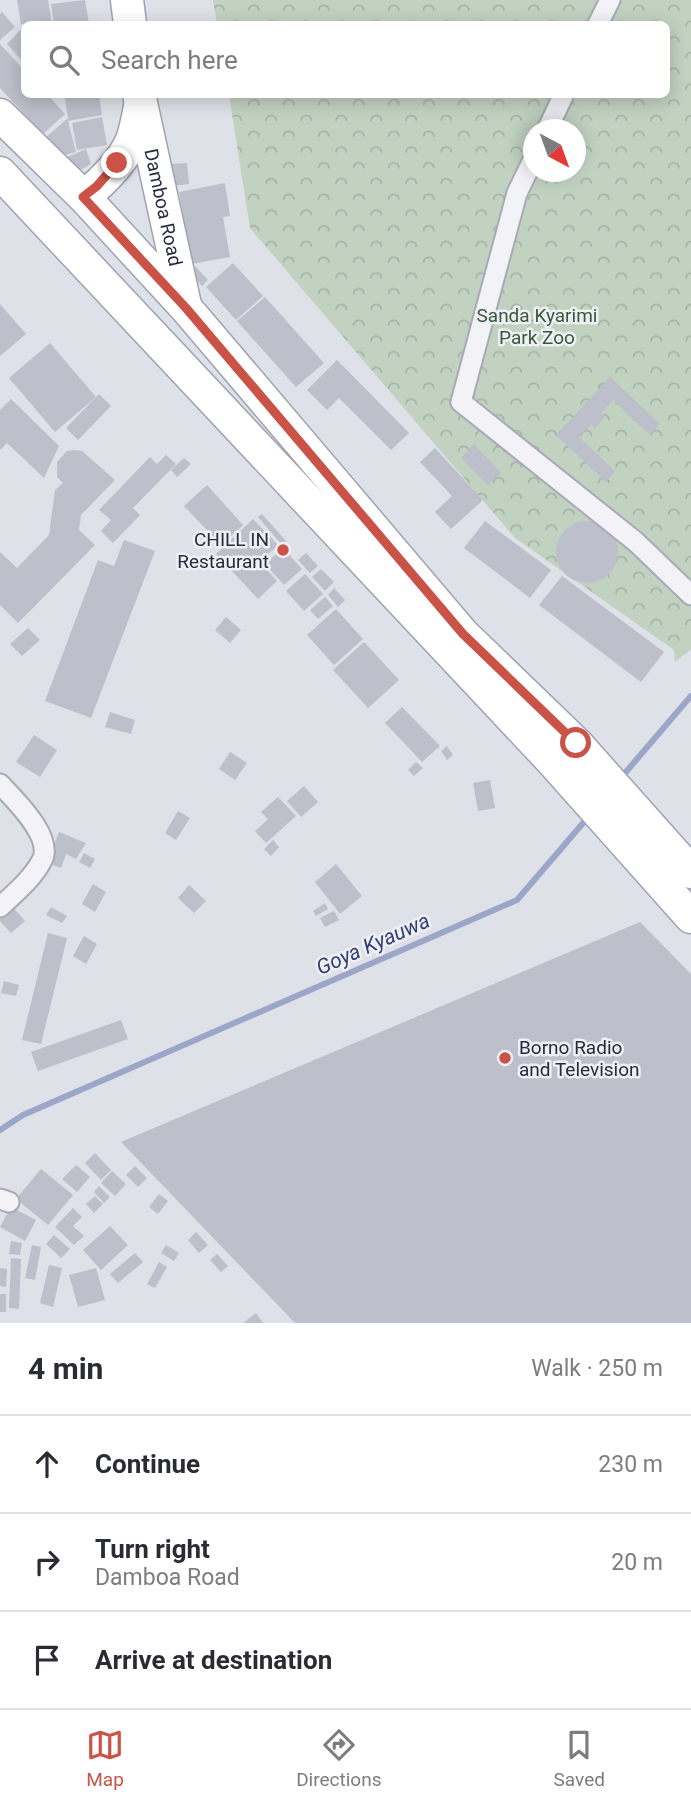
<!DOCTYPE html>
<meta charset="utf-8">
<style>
:root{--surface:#fff;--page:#f7f7f7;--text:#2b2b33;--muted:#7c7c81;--line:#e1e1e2;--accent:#cb5246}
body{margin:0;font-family:Roboto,sans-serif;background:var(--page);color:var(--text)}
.compass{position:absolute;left:523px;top:119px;width:63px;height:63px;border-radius:50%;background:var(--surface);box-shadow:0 4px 18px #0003;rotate:139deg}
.stop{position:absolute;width:21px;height:21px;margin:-16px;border:5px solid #cb5246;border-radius:50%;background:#fff}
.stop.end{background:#cb5246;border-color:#fff;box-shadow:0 2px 7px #0008}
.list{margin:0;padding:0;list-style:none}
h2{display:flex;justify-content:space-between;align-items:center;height:91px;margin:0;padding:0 28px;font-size:30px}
h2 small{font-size:23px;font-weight:400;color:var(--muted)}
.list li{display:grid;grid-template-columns:46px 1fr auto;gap:21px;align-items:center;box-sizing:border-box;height:98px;padding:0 28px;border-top:2px solid var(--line)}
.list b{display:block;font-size:26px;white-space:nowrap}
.list p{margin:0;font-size:23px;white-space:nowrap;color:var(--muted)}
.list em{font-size:23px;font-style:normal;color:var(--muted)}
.icon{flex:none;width:38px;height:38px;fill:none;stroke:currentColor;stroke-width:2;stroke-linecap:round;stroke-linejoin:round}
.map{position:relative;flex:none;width:691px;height:1323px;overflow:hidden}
.search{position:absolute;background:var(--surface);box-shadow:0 4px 18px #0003;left:21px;right:21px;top:21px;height:77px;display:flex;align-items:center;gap:18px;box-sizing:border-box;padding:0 24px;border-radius:10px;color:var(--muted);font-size:26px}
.sheet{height:385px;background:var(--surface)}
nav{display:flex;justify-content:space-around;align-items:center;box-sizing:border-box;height:98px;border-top:2px solid var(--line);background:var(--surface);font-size:19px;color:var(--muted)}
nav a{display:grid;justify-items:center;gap:4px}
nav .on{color:var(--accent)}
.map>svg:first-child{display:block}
.forest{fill:url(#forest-crowns);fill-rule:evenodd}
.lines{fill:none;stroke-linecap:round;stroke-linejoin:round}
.stream{stroke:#9ba6c8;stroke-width:6}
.building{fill:#bdbfcb}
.street-casing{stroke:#a8aab5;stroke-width:23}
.primary-casing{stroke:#9fa2b4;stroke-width:35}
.street{stroke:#f2f2f7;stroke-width:19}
.primary{stroke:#fff;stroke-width:32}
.route{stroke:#cb5246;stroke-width:9}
.poi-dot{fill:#cb5246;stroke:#eff0f6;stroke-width:2.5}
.labels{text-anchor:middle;stroke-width:5;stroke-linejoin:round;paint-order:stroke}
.street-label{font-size:19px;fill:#282b3f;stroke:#eff0f6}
.park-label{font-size:19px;fill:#365a38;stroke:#eff0f6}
.poi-label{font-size:19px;fill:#282b3f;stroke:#eff0f6;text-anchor:end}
.water-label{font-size:21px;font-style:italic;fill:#334072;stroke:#eff0f6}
</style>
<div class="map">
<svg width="691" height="1323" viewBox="0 0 691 1323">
<defs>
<pattern id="forest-crowns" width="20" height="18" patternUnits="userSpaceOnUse" patternTransform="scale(1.75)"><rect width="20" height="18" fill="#c1d2c1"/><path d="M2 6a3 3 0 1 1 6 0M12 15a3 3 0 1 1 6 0" fill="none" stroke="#a6b4a7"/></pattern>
</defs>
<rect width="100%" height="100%" fill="#dfe1e8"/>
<path class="forest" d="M 213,0 L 691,0 L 691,649 L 675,662 L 674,650 L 515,538 L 250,228 L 229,95 L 666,94 L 666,24 L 217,24 ZM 534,130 L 576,130 L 576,172 L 534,172 Z"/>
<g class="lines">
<g class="stream">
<polyline points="619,780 691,696"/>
<polyline points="0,1130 23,1115 517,900 590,815"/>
</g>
</g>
<g class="building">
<polygon points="17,0 48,0 52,24 21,24"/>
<polygon points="85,0 89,24 54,24 51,4"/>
<polygon points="2,12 15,27 0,40 0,14"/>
<polygon points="24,26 24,63 7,44"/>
<polygon points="0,44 24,70 24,94 47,94 65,114 43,134 0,88"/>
<polygon points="64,94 99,94 102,115 68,121 76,152 60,156 45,138 68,118"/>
<polygon points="102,117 107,145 77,150 72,123"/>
<polygon points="86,149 91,164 72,175 65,158"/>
<polygon points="187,163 189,184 172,186 171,164"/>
<polygon points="225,183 230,216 223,217 230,257 192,264 179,192"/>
<polygon points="233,263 263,296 236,320 206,287"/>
<polygon points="196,267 208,280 202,286 190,273"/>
<polygon points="265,297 324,363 296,387 237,321"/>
<polygon points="0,304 26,334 0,356"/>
<polygon points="50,343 96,397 55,432 9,378"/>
<polygon points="337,360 409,433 391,450 339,398 327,410 307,390"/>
<polygon points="610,377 660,424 650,435 613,400 601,413 605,417 595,428 591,424 579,437 615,471 606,482 556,435"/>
<polygon points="99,394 111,406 78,440 66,428"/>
<polygon points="11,399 59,446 44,478 7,443 0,450 0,410"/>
<polygon points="474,444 501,473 488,485 461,458"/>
<polygon points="435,448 483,500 451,529 435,512 452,496 420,462"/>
<polygon points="75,450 82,451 115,480 81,515 79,530 95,545 18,623 0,605 0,552 17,568 49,535 55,490 63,483 57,477 57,462 67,451"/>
<polygon points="166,455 176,464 133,508 140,515 113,543 101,531 111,520 99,510 150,457 157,464"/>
<polygon points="184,458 191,464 177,477 171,470"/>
<polygon points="207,485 243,525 221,545 184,506"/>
<polygon points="262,514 286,541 282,545 258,517"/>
<polygon points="253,519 278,545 260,562 277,581 258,599 216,554"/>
<polygon points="485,521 551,570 530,598 464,548"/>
<circle cx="587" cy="552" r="31"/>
<polygon points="124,540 155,551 91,718 45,701 98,560 114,566"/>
<polygon points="283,548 302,569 284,585 265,564"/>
<polygon points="306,553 318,566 310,573 298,560"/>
<polygon points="321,569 334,582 325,591 312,577"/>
<polygon points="305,574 323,594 304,611 286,591"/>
<polygon points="562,576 664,652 641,682 539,605"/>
<polygon points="334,588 345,600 338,607 328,595"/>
<polygon points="325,597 333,606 318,619 310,610"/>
<polygon points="336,609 363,639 334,665 307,635"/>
<polygon points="226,617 241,630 230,643 215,630"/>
<polygon points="28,628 40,640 22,656 10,644"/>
<polygon points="364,642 399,680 368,708 333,670"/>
<polygon points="402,707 440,746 422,762 385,723"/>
<polygon points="110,712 135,720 131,734 105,727"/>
<polygon points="34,735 57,750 40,777 16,762"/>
<polygon points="447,746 453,755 447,760 441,751"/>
<polygon points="230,752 247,763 235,780 219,769"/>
<polygon points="416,762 423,768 414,776 408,770"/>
<polygon points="490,780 495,808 478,811 473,783"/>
<polygon points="304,786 318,802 301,817 287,801"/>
<polygon points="278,797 296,816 266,843 255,831 268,819 261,812"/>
<polygon points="178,811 190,818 176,840 165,833"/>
<polygon points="59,832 86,843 76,859 66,854 61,868 47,863"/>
<polygon points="273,840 279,847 271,856 264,849"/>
<polygon points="84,853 95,859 90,868 79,862"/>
<polygon points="336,864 362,896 340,914 315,882"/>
<polygon points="93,884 106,892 95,912 82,904"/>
<polygon points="189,885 206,901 194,913 178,898"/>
<polygon points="325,903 328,909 316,916 313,911"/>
<polygon points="11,905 25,921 11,933 0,921 0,914"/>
<polygon points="51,907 67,916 62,923 46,915"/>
<polygon points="334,911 339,920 325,927 320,918"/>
<polygon points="640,922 691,974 691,1323 295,1323 121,1142"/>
<polygon points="48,933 67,938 41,1044 22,1040"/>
<polygon points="84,936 97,944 86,964 73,956"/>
<polygon points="4,981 19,985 16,996 1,993"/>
<polygon points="121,1020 128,1039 38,1071 31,1052"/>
<polygon points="95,1153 111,1170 101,1180 85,1163"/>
<polygon points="76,1165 90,1177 77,1192 62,1179"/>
<polygon points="135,1166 147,1178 138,1187 126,1175"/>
<polygon points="41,1169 73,1195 48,1225 16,1199"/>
<polygon points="112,1171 126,1184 115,1196 101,1183"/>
<polygon points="99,1186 110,1197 104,1203 94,1192"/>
<polygon points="159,1194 168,1201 158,1214 149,1207"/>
<polygon points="95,1196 103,1204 94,1213 86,1204"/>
<polygon points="11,1207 36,1220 25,1241 0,1227"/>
<polygon points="73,1208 82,1217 73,1226 84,1236 74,1245 55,1227"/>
<polygon points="110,1226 128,1245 101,1270 83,1250"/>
<polygon points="196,1232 208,1245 199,1253 188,1240"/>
<polygon points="54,1235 70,1249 61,1258 46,1244"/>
<polygon points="11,1241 22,1243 20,1255 9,1254"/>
<polygon points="32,1245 41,1247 35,1280 25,1278"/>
<polygon points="166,1245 179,1253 174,1261 161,1253"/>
<polygon points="135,1253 143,1262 118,1283 110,1274"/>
<polygon points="217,1254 228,1266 221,1272 210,1260"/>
<polygon points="11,1258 21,1259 19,1309 9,1308"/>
<polygon points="159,1262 167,1267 155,1288 147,1284"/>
<polygon points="49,1265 62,1268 53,1307 40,1303"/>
<polygon points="0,1268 7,1269 6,1287 0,1286"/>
<polygon points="96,1268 105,1300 78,1307 69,1275"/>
<rect x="0" y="1294" width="6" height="18"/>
<polygon points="256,1313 263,1323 243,1323"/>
</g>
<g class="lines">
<g class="street-casing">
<g id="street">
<polyline points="598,24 610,0"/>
<polyline points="547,130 564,94"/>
<polyline points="534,158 517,193 461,402 636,542 691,595"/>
<path d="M 0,784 C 15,800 56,839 41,862 C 32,879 14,894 0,907"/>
<polyline points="0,1199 9,1202"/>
</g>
</g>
<g class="primary-casing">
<g id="primary">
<polyline points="127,0 130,24"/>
<path id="s1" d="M 139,94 L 185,305"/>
<polyline points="0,115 84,197 186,308 463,634 576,743 691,872"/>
<polyline points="0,173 554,763 691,917"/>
<path d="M 84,197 C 102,182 123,162 132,140 C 136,129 138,117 140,106"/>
</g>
</g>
<use href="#street" class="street"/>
<use href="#primary" class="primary"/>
</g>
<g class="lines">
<polyline class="route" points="117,163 97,186 83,197 186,308 463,634 576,743"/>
</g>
<g class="poi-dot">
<circle cx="283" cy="550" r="7"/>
<circle cx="505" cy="1058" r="7"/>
</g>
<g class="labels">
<g class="street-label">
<text dy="7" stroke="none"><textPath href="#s1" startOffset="116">Damboa Road</textPath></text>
</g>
<g class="park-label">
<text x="537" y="322">Sanda Kyarimi<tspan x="537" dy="22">Park Zoo</tspan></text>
</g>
<g class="poi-label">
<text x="269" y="546">CHILL IN<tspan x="269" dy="22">Restaurant</tspan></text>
<text x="519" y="1054" text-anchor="start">Borno Radio<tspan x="519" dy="22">and Television</tspan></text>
</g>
<g class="water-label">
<text transform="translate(373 944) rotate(-24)" y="7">Goya Kyauwa</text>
</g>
</g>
</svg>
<svg class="compass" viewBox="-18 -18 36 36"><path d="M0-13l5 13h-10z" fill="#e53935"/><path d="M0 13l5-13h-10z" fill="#7c7c81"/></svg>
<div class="stop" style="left:576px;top:743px"></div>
<div class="stop end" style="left:117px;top:163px"></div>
<div class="search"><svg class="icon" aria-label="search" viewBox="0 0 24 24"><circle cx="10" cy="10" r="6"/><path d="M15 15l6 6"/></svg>Search here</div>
</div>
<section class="sheet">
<h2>4 min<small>Walk · 250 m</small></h2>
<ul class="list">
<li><svg class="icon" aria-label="ahead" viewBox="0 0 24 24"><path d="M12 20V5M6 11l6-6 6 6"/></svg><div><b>Continue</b></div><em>230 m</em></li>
<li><svg class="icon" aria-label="right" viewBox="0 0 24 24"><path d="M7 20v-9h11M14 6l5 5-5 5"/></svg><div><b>Turn right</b><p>Damboa Road</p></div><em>20 m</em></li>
<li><svg class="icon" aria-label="arrive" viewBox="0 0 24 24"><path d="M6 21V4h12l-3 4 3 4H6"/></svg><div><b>Arrive at destination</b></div></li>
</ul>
</section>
<nav>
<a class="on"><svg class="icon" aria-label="map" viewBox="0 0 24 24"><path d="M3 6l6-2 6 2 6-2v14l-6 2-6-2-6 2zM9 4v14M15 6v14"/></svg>Map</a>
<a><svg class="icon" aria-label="directions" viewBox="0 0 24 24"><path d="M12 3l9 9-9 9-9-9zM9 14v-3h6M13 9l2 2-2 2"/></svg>Directions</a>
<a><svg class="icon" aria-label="saved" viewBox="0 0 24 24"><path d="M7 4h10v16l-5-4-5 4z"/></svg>Saved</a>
</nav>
